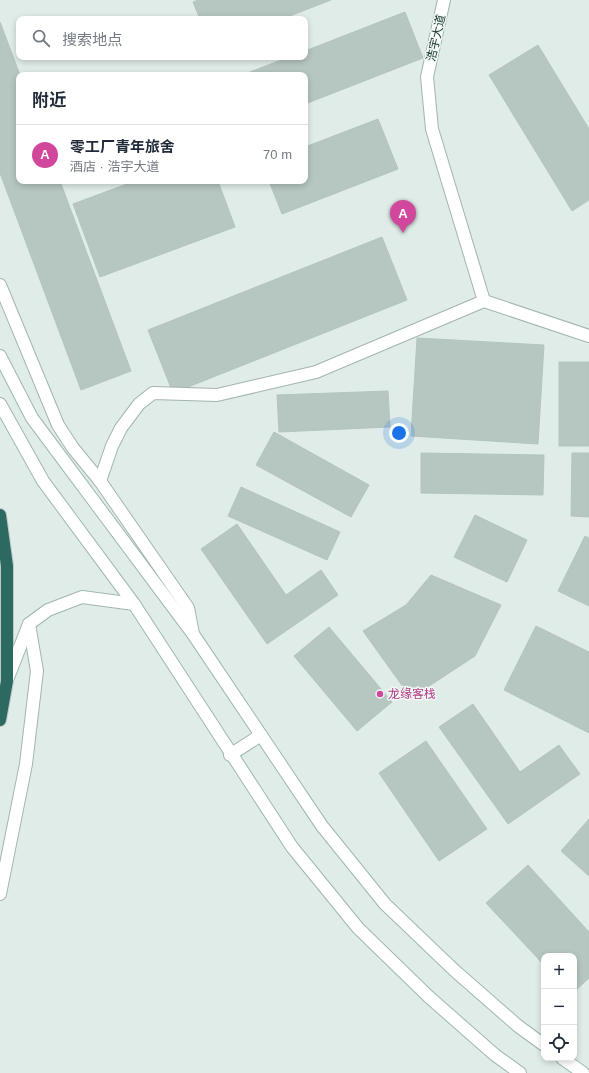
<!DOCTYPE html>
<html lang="zh">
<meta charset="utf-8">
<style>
:root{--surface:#fff;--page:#f6f6f7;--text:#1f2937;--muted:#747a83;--line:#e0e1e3;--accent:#111827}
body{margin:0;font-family:Arial,"Noto Sans SC",sans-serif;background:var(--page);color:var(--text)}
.controls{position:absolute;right:12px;bottom:12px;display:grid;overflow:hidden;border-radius:8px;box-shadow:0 2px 6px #0003}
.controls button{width:36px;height:36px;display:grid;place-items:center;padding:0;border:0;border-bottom:1px solid var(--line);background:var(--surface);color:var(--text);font:20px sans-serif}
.you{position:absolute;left:399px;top:433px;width:14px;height:14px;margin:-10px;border:3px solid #fff;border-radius:50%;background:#1a73e8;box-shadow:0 0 0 6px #1a73e833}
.badge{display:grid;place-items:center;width:26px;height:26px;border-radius:50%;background:var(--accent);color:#fff;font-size:13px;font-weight:700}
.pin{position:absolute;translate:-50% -33px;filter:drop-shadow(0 1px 2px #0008)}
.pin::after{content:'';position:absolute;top:21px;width:14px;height:12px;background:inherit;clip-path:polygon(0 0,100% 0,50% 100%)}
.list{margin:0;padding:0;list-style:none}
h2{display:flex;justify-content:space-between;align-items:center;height:52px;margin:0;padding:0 16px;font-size:17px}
h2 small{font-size:13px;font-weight:400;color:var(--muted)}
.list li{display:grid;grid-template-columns:26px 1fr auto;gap:12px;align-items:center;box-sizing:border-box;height:60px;padding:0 16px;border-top:1px solid var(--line)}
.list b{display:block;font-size:15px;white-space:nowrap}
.list p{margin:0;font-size:13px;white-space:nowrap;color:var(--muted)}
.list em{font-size:13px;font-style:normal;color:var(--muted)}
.icon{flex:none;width:22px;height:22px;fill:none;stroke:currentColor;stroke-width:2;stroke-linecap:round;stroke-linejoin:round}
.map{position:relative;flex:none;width:589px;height:1073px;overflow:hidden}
.search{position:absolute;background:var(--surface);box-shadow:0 2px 6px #0003;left:16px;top:16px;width:292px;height:44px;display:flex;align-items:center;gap:10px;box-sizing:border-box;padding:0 14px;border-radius:8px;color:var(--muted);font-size:15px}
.panel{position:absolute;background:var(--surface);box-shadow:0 2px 6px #0003;left:16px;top:72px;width:292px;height:112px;border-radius:8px}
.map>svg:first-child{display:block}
.building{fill:#b6c6c0;stroke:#b3c5bf}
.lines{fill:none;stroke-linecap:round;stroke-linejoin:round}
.street-casing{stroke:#a3b4ae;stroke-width:14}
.secondary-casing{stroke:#9fb7b0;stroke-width:14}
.highway-casing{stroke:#c1c8c7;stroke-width:14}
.street{stroke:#fff;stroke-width:12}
.secondary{stroke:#fff;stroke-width:12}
.highway{stroke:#2c6960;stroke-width:12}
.hotel-dot{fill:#d1479c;stroke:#f1f8f5;stroke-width:1.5}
.labels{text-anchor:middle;stroke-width:3;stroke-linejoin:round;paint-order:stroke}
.street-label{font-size:12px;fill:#213c36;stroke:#f1f8f5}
.hotel-label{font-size:12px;fill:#b23c85;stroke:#f1f8f5;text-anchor:start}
</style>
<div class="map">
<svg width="589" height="1073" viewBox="0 0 589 1073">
<rect width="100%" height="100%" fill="#e0ece7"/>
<g class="building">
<polygon points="198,0 331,0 282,19 200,19 193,2"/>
<polygon points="405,12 423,58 305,104 305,75 242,75 289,57 305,57 305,51"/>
<polygon points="0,22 20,75 19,181 60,181 131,371 81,390 0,173"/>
<polygon points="538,45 589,129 589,200 572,211 489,75"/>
<polygon points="378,119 398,169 282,214 269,181 305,181 305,147"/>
<polygon points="135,181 218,181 235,227 100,277 73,204"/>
<polygon points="382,237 407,300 173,393 148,330"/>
<polygon points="417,338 544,345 538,444 411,436"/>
<rect x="559" y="362" width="30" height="84"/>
<polygon points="388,391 390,427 279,432 277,395"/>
<polygon points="274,432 369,485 351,517 256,465"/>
<polygon points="421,453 544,455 543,495 421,493"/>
<polygon points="572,453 589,453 589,517 571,516"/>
<polygon points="241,487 340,532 327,560 228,516"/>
<polygon points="475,515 527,540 507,582 454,557"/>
<polygon points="237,524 286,595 321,570 338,595 267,644 201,549"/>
<polygon points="585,536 589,538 589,606 558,591"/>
<polygon points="431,575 501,605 475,656 411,698 363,631 406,605"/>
<polygon points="536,626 589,652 589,733 504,690"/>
<polygon points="329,627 392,702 357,731 294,656"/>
<polygon points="473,704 520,772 559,745 580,774 508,824 439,727"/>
<polygon points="426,741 487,829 439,861 379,773"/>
<polygon points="589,819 589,876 561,851"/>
<polygon points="528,865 589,932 589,978 574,992 574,956 544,956 544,965 486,903"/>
</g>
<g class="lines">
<g class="street-casing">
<g id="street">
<polyline points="444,0 427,77 432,129 484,301"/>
<polyline points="0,285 58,425 73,448 100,481 188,608 193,634"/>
<polyline points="100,481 112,446 121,428 139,404 153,393 217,395 316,372 484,301 589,336"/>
<polyline points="230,755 261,735"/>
<polyline points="0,894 26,764 37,671 29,624"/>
</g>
</g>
<g class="secondary-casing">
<g id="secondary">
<polyline points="0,356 32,418 193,634 322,826 385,904 454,970 518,1026 544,1045"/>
<polyline points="0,404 43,481 134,604 292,847 358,928 429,997 495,1055 520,1073"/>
<polyline points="7,680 29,624 48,610 82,597 134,604"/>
<polyline points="562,1058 583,1073"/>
</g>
</g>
<g class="highway-casing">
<polyline id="highway" points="0,515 7,566 7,681 0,720"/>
</g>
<use href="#street" class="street"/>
<use href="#secondary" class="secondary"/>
<use href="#highway" class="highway"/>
</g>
<circle class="hotel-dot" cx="380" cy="694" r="4"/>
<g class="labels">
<g class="street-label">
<text transform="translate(436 38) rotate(-77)" y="4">浩宇大道</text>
</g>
<g class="hotel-label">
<text x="388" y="698">龙缘客栈</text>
</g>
</g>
</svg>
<div class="controls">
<button>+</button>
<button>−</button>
<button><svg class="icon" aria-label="locate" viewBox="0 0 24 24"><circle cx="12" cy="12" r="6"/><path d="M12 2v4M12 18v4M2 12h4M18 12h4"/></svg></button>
</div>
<div class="you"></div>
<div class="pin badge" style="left:403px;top:233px;background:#d1479c">A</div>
<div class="search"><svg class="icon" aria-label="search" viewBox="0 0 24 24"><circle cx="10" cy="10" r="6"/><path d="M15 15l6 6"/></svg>搜索地点</div>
<section class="panel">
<h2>附近<small></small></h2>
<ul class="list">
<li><span class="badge" style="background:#d1479c">A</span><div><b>零工厂青年旅舍</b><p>酒店 · 浩宇大道</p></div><em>70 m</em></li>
</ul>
</section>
</div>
